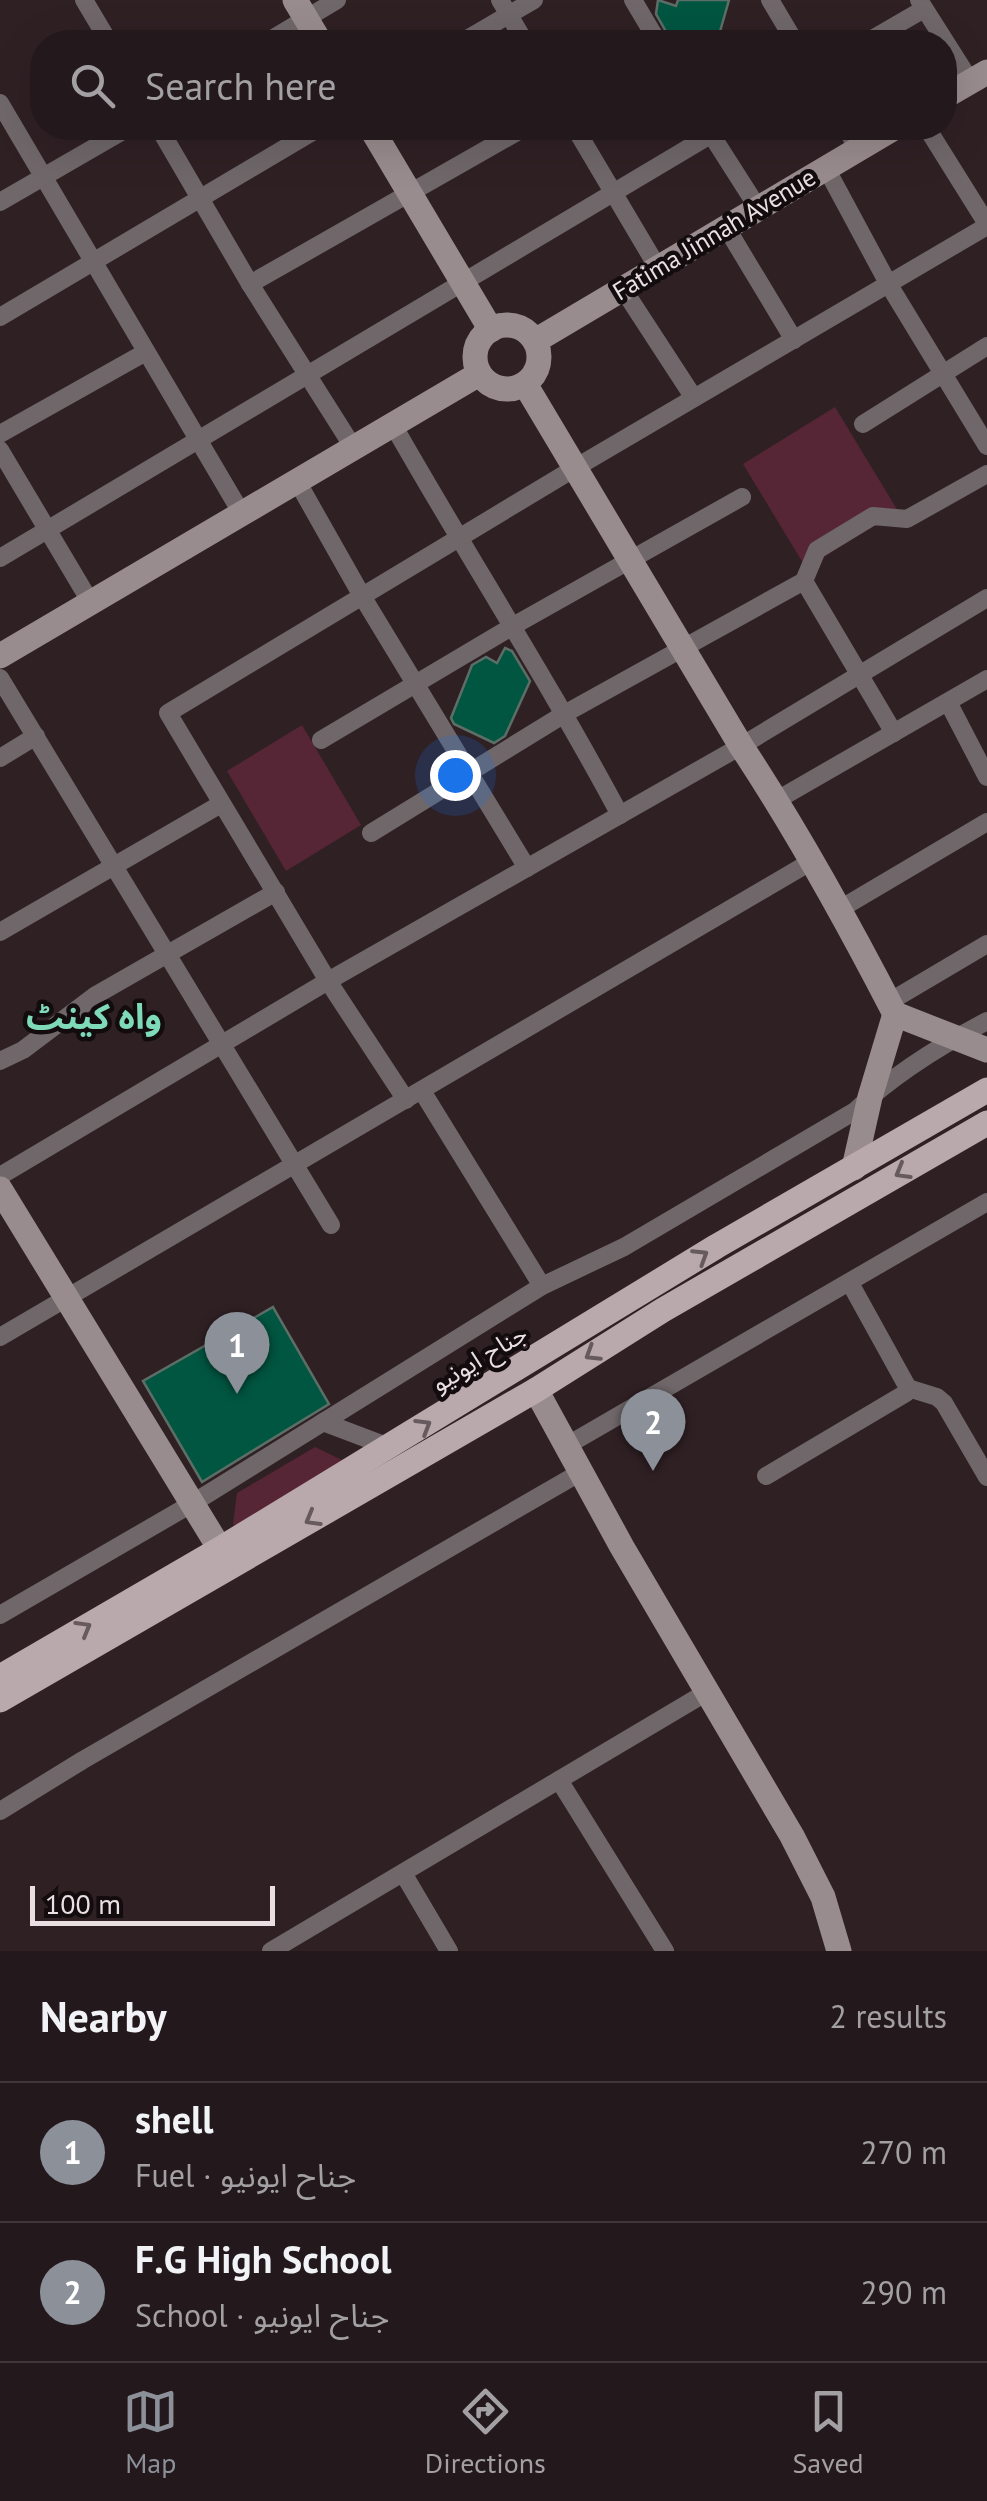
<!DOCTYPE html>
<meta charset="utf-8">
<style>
:root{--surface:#23181b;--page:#2b2124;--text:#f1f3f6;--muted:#a3a0a3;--line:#40373a;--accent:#8c9099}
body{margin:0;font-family:"PT Sans","Noto Sans Arabic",sans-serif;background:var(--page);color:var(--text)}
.scale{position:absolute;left:30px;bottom:25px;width:245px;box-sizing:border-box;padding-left:10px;border:5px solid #eae0e3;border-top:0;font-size:28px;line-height:35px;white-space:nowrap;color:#eae0e3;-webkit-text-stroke:8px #130c0e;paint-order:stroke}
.you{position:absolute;left:455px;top:775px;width:35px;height:35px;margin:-25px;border:8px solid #fff;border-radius:50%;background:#1a73e8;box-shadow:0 0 0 15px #1a73e833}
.badge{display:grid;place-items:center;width:65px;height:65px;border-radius:50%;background:var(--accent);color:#fff;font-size:32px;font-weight:700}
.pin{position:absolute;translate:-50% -82px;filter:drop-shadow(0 2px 5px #0008)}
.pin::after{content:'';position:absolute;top:52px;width:35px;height:30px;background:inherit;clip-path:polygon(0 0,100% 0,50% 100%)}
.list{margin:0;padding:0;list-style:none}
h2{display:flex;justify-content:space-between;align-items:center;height:130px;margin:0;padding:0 40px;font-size:42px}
h2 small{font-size:32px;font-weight:400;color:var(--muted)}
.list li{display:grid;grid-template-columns:65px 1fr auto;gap:30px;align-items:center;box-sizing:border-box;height:140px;padding:0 40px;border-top:2px solid var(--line)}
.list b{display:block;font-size:38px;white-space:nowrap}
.list p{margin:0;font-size:32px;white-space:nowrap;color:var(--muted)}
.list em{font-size:32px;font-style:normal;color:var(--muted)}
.icon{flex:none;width:55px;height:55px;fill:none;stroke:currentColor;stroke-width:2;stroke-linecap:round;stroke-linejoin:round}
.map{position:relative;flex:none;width:987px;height:1951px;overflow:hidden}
.search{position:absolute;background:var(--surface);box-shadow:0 10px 40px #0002;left:30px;right:30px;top:30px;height:110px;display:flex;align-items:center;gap:25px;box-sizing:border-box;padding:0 35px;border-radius:40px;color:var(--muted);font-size:38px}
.sheet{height:410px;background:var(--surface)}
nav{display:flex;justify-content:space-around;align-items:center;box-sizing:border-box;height:140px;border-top:2px solid var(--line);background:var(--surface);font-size:28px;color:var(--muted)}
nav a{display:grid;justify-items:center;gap:5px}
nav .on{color:var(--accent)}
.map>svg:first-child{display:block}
.green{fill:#562536}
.building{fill:#005641;stroke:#5d6e67;stroke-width:2.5}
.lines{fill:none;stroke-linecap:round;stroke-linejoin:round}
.street{stroke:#6f6769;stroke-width:18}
.secondary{stroke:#998c8f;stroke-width:25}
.primary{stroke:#b9a9ad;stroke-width:25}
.oneway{stroke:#665a5e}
.labels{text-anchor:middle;stroke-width:9;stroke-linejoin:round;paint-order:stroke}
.street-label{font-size:25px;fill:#eae0e3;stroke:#130c0e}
.district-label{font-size:35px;font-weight:bold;fill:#7fdaba;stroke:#130c0e}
</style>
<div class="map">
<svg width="987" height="1951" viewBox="0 0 987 1951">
<rect width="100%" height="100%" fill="#2f2024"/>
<g class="green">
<polygon points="835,407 898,511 806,568 743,464"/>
<polygon points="302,725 361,825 286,871 227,771"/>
<polygon points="315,1447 342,1460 346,1466 241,1527 233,1524 237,1493"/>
</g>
<g class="building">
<polygon points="658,0 676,6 678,0 729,0 717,42 692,42 668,35 656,14"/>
<polygon points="505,648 512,651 530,681 505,736 494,743 454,724 451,718 472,665 486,657 497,663"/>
<polygon points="273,1307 329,1404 202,1482 143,1381"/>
</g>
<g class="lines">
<g class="street">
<polyline points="84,0 109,42"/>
<polyline points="500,0 525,42"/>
<polyline points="633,0 658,42"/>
<polyline points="770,0 795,42"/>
<polyline points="919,0 971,82"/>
<polyline points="267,42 337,0"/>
<polyline points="462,42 534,0"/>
<polyline points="867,42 924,9"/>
<polyline points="0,103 242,514"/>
<polyline points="159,128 250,284 353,447"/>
<polyline points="575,128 658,268"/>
<polyline points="707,128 758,208"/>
<polyline points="846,128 858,149"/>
<polyline points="927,128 987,224"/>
<polyline points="826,168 889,285 987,446"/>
<polyline points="0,202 128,128"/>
<polyline points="726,227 794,340"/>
<polyline points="250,284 524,128"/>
<polyline points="623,289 694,398"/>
<polyline points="0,317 319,128"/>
<path d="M 392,423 C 467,555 549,682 620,815"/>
<polyline points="863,424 987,346"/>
<polyline points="0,434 146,352"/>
<polyline points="0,450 91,603"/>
<polyline points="297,481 362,596 527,868"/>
<polyline points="0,558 722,128"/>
<polyline points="804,581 894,733"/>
<polyline points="0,678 331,1225"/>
<polyline points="948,702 987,777"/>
<polyline points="321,740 513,626 742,497"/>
<polyline points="0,758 36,736"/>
<polyline points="777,800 987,679"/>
<polyline points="371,833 566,713 804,581 817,550 873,516 907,519 987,474"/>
<polyline points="840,909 987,822"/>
<polyline points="0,932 221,804"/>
<polyline points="889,1002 987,944"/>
<polyline points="0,1061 23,1050 96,995 276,892"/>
<polyline points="422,1091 542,1286"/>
<polyline points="406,1100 328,981 168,713 575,468 987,226"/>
<polyline points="0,1176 328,981 741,746 987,598"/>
<polyline points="0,1337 812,861"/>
<polyline points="908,1388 937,1397 944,1403 987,1477"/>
<polyline points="323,1422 389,1447"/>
<polyline points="566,1446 987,1202"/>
<polyline points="766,1476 906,1393 908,1388 850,1283"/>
<path d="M 0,1615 L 193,1503 L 542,1286 L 624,1247 L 855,1111 C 893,1075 941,1045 987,1021"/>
<polyline points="559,1780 665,1951"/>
<polyline points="0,1811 83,1760 581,1472"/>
<polyline points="403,1873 449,1951"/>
<polyline points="271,1951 707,1692"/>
</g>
<g class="secondary">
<polyline points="295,0 320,42"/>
<polyline points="944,97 987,72"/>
<polyline points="371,128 491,330"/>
<circle cx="507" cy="357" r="32"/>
<polyline points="535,341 894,128"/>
<path d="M 525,384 L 741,746 C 798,832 848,923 895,1014 L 987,1050"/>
<polyline points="0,656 479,374"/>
<polyline points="854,1168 870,1097 895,1014"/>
<polyline points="0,1189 220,1549"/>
<polyline points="536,1390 622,1547 792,1836 823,1897 839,1951"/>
</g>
<g class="primary">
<polyline points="0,1677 220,1549 717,1246 987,1090"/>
<polyline points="0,1700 536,1390 663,1310 987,1123"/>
</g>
</g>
<defs><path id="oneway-chevron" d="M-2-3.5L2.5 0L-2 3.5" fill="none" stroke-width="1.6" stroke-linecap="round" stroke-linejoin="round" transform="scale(2.5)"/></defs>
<g class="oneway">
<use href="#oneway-chevron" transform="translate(902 1172) rotate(150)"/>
<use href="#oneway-chevron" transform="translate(701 1256) rotate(-32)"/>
<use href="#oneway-chevron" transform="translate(592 1354) rotate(148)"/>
<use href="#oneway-chevron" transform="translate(424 1426) rotate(-31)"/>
<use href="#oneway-chevron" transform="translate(312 1519) rotate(150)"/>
<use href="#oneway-chevron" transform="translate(84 1628) rotate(-30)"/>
</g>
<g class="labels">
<g class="street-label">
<text transform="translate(714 234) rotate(-31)" y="9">Fatima Jinnah Avenue</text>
<text transform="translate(479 1358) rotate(-31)" y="9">جناح ایونیو</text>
</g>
<g class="district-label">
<text x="94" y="1029">واہ کینٹ</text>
</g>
</g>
</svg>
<div class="scale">100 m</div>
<div class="you"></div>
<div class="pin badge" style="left:237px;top:1394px">1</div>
<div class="pin badge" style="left:653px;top:1471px">2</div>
<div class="search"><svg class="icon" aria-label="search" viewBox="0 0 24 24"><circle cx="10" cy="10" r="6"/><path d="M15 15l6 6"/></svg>Search here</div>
</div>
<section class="sheet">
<h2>Nearby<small>2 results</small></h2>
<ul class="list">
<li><span class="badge">1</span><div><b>shell</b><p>Fuel · جناح ایونیو</p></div><em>270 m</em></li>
<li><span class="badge">2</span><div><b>F.G High School</b><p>School · جناح ایونیو</p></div><em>290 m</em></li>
</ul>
</section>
<nav>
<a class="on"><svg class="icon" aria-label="map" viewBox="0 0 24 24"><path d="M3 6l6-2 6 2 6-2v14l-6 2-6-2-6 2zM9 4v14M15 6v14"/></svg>Map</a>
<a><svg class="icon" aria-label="directions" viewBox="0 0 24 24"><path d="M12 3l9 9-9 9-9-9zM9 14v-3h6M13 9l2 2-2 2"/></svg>Directions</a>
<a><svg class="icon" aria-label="saved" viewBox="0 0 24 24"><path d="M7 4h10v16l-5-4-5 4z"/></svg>Saved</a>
</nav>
